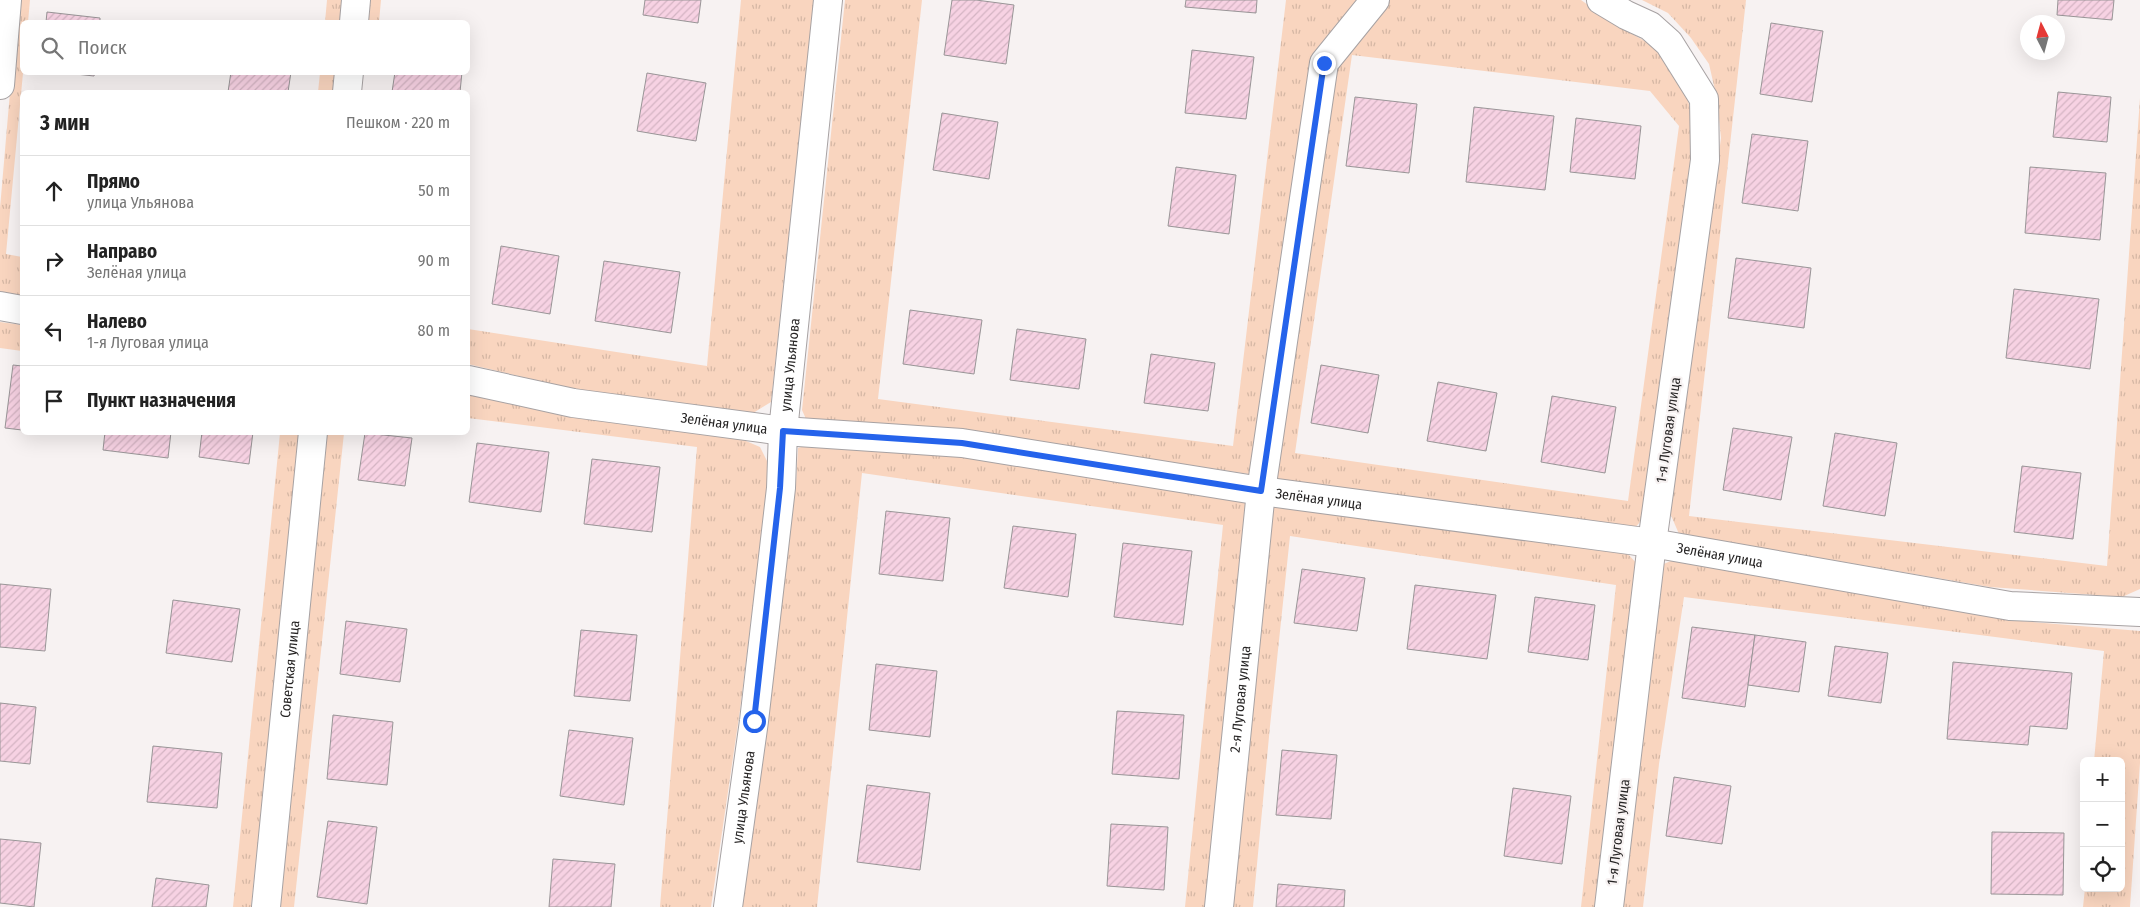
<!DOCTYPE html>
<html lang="ru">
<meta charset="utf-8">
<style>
:root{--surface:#fff;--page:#f2f2f2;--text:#222;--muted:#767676;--line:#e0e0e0}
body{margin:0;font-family:"Fira Sans Condensed",sans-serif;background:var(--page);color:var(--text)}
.controls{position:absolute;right:15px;bottom:15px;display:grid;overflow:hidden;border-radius:8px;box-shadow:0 5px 20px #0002}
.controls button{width:45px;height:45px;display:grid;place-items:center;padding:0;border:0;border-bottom:1px solid var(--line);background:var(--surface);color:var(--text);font:25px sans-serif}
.compass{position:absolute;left:2020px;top:15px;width:45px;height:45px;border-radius:50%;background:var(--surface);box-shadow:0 5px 20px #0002;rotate:354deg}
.stop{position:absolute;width:15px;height:15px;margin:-11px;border:4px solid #2563eb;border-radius:50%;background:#fff}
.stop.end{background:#2563eb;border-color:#fff;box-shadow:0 1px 5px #0008}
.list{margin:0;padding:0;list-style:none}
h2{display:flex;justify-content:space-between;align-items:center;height:65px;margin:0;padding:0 20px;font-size:21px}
h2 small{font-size:16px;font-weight:400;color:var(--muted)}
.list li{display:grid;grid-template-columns:32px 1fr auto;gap:15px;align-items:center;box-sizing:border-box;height:70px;padding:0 20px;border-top:1px solid var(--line)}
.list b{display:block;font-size:19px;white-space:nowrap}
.list p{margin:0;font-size:16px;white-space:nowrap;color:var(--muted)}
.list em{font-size:16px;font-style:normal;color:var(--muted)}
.icon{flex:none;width:28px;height:28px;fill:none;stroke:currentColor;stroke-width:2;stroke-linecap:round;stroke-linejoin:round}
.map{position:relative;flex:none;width:2140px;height:907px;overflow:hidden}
.search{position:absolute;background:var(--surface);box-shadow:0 5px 20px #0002;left:20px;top:20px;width:450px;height:55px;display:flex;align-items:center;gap:12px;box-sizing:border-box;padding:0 18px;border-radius:8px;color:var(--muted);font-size:19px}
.panel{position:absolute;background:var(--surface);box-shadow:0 5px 20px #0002;left:20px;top:90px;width:450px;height:345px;border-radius:8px}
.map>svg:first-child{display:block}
.grass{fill:url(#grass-tufts);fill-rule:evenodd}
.building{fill:url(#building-hatch);stroke:#999597}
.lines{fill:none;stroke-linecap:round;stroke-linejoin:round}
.minor-casing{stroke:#a7a2a3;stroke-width:30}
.minor{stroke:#fff;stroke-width:28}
.route{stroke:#2563eb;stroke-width:6}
.labels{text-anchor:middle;stroke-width:4.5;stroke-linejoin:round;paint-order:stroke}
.street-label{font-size:14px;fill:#262424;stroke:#f7f2f2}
</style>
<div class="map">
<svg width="2140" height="907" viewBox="0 0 2140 907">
<defs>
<pattern id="grass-tufts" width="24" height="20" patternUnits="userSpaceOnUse" patternTransform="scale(1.25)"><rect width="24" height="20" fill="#f9d5bf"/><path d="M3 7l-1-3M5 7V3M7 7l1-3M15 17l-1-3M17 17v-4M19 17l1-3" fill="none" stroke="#d5b7a4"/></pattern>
<pattern id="building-hatch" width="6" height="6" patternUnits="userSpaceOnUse" patternTransform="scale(1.25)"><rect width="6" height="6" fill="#f7d2e3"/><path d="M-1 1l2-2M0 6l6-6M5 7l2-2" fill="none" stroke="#d4b4c3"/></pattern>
</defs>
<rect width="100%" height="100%" fill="#f7f2f2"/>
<g class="grass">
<polygon points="18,0 30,0 28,22 22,22 23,73 6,254 22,257 22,297 0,293 0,208"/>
<polygon points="327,0 343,0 341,22 325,22"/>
<polygon points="366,0 381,0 379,22 364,22"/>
<polygon points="741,0 814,0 771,402 750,415 577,390 468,364 468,329 707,366"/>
<polygon points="845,0 922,0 878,399 1233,446 1286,0 1364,0 1317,59 1255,475 963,430 806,419 802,410"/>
<path d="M 1387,0 L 1581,0 L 1616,25 L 1652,45 L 1669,61 L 1685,88 L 1692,117 L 1692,162 L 1646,515 L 1634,529 L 1272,478 L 1333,66 ZM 1352,55 L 1650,91 L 1679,126 L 1628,501 L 1295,453 Z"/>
<polygon points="1642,0 1746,0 1689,516 2107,566 2140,98 2140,589 2122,597 1990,587 1679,534 1670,513 1721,138 1717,99 1709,64 1691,38 1668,13"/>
<polygon points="320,73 336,73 334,92 318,92"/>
<polygon points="0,322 22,325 22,351 0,348"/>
<polygon points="468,394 562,415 739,438 760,447 770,467 740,710 711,907 660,907 697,447 468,418"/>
<polygon points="280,433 302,433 251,907 233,907"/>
<polygon points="324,433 344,433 294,907 277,907"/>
<polygon points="810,444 955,455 1250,502 1208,907 1185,907 1223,525 862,473 817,907 742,907 766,730 796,483 798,448"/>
<polygon points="1269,502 1627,553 1640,567 1598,907 1581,907 1616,585 1290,536 1270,726 1253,907 1229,907"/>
<polygon points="1676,559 2009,620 2140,631 2140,763 2130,907 2083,907 2085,888 2121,888 2121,761 2094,761 2104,651 1684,597 1659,764 1643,907 1622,907 1661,565"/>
</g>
<g class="building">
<polygon points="645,0 701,0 698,23 643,15"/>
<polygon points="952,0 976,0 1014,5 1006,64 944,55"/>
<polygon points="1186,0 1257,0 1256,13 1185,7"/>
<polygon points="2058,0 2114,0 2112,20 2057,15"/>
<polygon points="47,12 100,18 100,22 46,22"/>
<polygon points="1771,23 1823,31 1812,102 1760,94"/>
<polygon points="1192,50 1254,57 1246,119 1185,113"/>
<polygon points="57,72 95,72 94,76"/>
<polygon points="231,72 291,72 288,92 228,92"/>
<polygon points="395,72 462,72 460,92 392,92"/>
<polygon points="647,73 706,83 696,141 637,131"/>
<polygon points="2058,92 2111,97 2107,142 2053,137"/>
<polygon points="1355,97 1417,104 1409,173 1346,166"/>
<polygon points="1474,107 1554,116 1545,190 1466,182"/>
<polygon points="942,113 998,122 989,179 933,170"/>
<polygon points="1576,118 1641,126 1635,179 1570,172"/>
<polygon points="1752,134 1808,141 1798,211 1742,203"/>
<polygon points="1176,167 1236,175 1229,234 1168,226"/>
<polygon points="2030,167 2106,173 2100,240 2025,233"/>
<polygon points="501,246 559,256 550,314 492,304"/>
<polygon points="1736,258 1811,268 1804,328 1728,318"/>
<polygon points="604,261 680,272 671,333 595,321"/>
<polygon points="2014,289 2099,299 2090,369 2006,358"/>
<polygon points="910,310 982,320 974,374 903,364"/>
<polygon points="1017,329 1086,339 1079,389 1010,380"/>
<polygon points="1151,354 1215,363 1208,411 1144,403"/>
<polygon points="13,365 22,366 22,430 5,428"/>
<polygon points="1321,365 1379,375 1368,433 1311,423"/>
<polygon points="1438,382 1497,393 1486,451 1427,441"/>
<polygon points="1552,396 1616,407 1605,473 1541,462"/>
<polygon points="1733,428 1792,437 1781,500 1723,490"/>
<polygon points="105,432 171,432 168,458 103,450"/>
<polygon points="202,432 253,432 249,464 199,457"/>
<polygon points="365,433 412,438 405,486 358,480"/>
<polygon points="1835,433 1897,443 1885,516 1823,506"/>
<polygon points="477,443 549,452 541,512 469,502"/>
<polygon points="592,459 660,467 652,532 584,524"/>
<polygon points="2022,466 2081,473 2073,539 2014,532"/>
<polygon points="886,511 950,518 943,581 879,574"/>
<polygon points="1013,526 1076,534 1068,597 1004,588"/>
<polygon points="1123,543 1192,551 1183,625 1114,617"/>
<polygon points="1302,569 1365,578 1357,631 1294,623"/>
<polygon points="0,584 51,589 45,651 0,647"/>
<polygon points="1415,585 1496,595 1487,659 1407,649"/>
<polygon points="1535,597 1595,605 1588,660 1528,652"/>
<polygon points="173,600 240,609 232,662 166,653"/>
<polygon points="346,621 407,629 400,682 340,674"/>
<polygon points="1692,627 1755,635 1745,707 1682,698"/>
<polygon points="581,630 637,635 630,701 574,696"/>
<polygon points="1755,635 1806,642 1799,692 1748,685"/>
<polygon points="1835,646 1888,653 1881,703 1828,696"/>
<polygon points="1953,662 2072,673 2067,729 2030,726 2028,745 1947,739"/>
<polygon points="876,664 937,671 930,737 869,730"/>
<polygon points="0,703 36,707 30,764 0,761"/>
<polygon points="1117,711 1184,715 1179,779 1112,774"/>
<polygon points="333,715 393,722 387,785 327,779"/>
<polygon points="569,730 633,738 624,805 560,796"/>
<polygon points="153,746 222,753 217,808 147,802"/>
<polygon points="1282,750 1337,755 1331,819 1276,815"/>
<polygon points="1674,777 1731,786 1722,844 1666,836"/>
<polygon points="867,785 930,793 920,870 857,862"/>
<polygon points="1513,788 1571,796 1562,864 1504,856"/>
<polygon points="328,821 377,827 367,904 317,897"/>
<polygon points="1111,824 1168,827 1164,890 1107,886"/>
<polygon points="1992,832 2064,833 2063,895 1991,894"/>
<polygon points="0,839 41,843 34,907 0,903"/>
<polygon points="553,859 615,864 611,907 549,907"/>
<polygon points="156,878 209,885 206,907 152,907"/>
<polygon points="1278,884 1345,890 1344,907 1276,907"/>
</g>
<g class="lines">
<g class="minor-casing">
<g id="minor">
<polyline points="1601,0 1626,15 1650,26 1669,43 1704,99 1705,160 1652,543 1609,907"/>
<polyline points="354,22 356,0"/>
<polyline points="0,85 7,0"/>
<polyline points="347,92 349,72"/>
<polyline points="0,306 22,310"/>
<path id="s1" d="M 468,380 L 573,403 L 783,431 L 962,443 L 1261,491 L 1652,543 L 2010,606 L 2140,612"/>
<path id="s2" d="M 266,907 L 313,432"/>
<path id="s3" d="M 728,907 L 754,721 L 781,488 L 783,431 L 828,0"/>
<path id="s4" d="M 1219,907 L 1261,491 L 1324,63 L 1375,0"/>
</g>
</g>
<use href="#minor" class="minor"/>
</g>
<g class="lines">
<polyline class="route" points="754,721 780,488 783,431 962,443 1261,491 1324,63"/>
</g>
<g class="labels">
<g class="street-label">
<text dy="5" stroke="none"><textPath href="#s3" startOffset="546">улица Ульянова</textPath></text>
<text dy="5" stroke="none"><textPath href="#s1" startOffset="260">Зелёная улица</textPath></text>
<text transform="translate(1668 430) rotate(-82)" y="5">1-я Луговая улица</text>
<text dy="5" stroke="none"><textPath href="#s1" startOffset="860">Зелёная улица</textPath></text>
<text dy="5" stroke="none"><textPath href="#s1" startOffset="1265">Зелёная улица</textPath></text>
<text dy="5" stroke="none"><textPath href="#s2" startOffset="239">Советская улица</textPath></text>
<text dy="5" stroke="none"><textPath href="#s4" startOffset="209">2-я Луговая улица</textPath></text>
<text dy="5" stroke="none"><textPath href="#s3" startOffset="111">улица Ульянова</textPath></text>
<text transform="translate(1618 832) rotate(-83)" y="5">1-я Луговая улица</text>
</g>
</g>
</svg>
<div class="controls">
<button>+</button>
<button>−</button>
<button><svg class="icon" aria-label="locate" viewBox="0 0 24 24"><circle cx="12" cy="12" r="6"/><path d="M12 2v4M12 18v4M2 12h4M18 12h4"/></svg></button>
</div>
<svg class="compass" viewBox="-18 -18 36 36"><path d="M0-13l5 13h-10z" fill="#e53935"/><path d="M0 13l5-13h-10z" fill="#767676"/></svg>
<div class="stop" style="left:754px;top:721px"></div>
<div class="stop end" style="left:1324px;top:63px"></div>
<div class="search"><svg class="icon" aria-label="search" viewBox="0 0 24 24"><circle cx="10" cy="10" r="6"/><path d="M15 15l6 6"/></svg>Поиск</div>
<section class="panel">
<h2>3 мин<small>Пешком · 220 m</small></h2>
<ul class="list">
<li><svg class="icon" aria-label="ahead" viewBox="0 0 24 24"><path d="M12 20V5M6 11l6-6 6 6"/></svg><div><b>Прямо</b><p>улица Ульянова</p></div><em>50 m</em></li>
<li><svg class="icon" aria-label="right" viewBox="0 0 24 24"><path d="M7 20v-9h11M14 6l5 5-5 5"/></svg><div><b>Направо</b><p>Зелёная улица</p></div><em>90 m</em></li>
<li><svg class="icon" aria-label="left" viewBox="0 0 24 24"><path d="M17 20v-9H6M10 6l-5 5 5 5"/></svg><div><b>Налево</b><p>1-я Луговая улица</p></div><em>80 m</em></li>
<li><svg class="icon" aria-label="arrive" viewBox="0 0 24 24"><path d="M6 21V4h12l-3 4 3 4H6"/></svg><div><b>Пункт назначения</b></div></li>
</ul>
</section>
</div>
